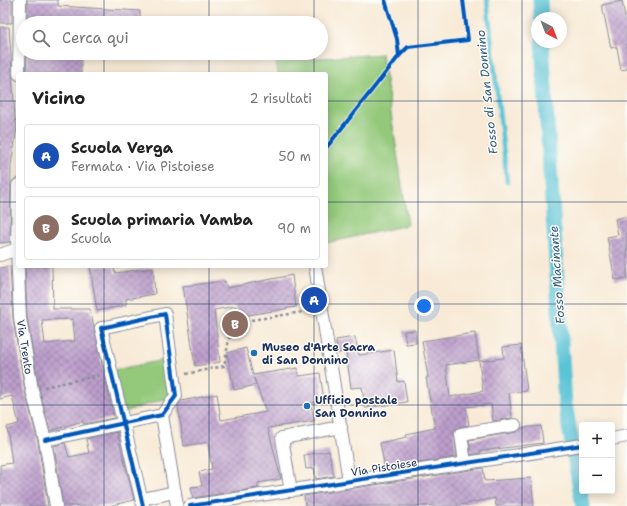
<!DOCTYPE html>
<html lang="it">
<meta charset="utf-8">
<style>
:root{--surface:#fff;--page:#f6f6f6;--text:#222;--muted:#767676;--line:#e0e0e0;--accent:#0b8043}
body{margin:0;font-family:"Shantell Sans",sans-serif;background:var(--page);color:var(--text)}
.controls{position:absolute;right:12px;bottom:12px;display:grid;overflow:hidden;border-radius:4px;box-shadow:0 2px 10px #0003}
.controls button{width:36px;height:36px;display:grid;place-items:center;padding:0;border:0;border-bottom:1px solid var(--line);background:var(--surface);color:var(--text);font:20px sans-serif}
.compass{position:absolute;left:531px;top:12px;width:36px;height:36px;border-radius:50%;background:var(--surface);box-shadow:0 2px 10px #0003;rotate:138deg}
.you{position:absolute;left:424px;top:306px;width:14px;height:14px;margin:-10px;border:3px solid #fff;border-radius:50%;background:#1a73e8;box-shadow:0 0 0 6px #1a73e833}
.badge{display:grid;place-items:center;width:26px;height:26px;border-radius:50%;background:var(--accent);color:#fff;font-size:13px;font-weight:700}
.pin{position:absolute;translate:-50% -50%;border:2px solid #fff;box-shadow:0 1px 4px #0006}
.list{margin:0;padding:0;list-style:none}
h2{display:flex;justify-content:space-between;align-items:center;height:52px;margin:0;padding:0 16px;font-size:17px}
h2 small{font-size:13px;font-weight:400;color:var(--muted)}
.list li{display:grid;grid-template-columns:26px 1fr auto;gap:12px;align-items:center;box-sizing:border-box;height:64px;margin:0 8px 8px;padding:0 8px;border:1px solid var(--line);border-radius:4px}
.list b{display:block;font-size:15px;white-space:nowrap}
.list p{margin:0;font-size:13px;white-space:nowrap;color:var(--muted)}
.list em{font-size:13px;font-style:normal;color:var(--muted)}
.icon{flex:none;width:22px;height:22px;fill:none;stroke:currentColor;stroke-width:2;stroke-linecap:round;stroke-linejoin:round}
.map{position:relative;flex:none;width:627px;height:506px;overflow:hidden}
.search{position:absolute;background:var(--surface);box-shadow:0 2px 10px #0003;left:16px;top:16px;width:312px;height:44px;display:flex;align-items:center;gap:10px;box-sizing:border-box;padding:0 14px;border-radius:22px;color:var(--muted);font-size:15px}
.panel{position:absolute;background:var(--surface);box-shadow:0 2px 10px #0003;left:16px;top:72px;width:312px;height:196px;border-radius:4px}
.map>svg:first-child{display:block}
.green{fill:#94c97b;stroke:#587c6c}
.lines{fill:none;stroke-linecap:round;stroke-linejoin:round}
.stream{stroke:#5ac3d6;stroke-width:4.5}
.canal{stroke:#5ac3d6;stroke-width:15}
.building{fill:url(#building-cross-hatch);fill-rule:evenodd}
.minor-casing{stroke:#8a8c9a;stroke-width:14}
.path{stroke:#8a8c9a;stroke-width:2.5;stroke-dasharray:3 3;stroke-linecap:butt}
.minor{stroke:#fff;stroke-width:12}
.cycleway-casing{stroke:#fdfcf7;stroke-width:6}
.cycleway{stroke:#0057b8;stroke-width:4}
.grid{fill:none;stroke:#1b2f5e;stroke-width:1;stroke-opacity:0.55}
.poi-dot{fill:#1f6fb2;stroke:#fdfcf7;stroke-width:1.5}
.labels{text-anchor:middle;stroke-width:3;stroke-linejoin:round;paint-order:stroke}
.street-label{font-size:11px;fill:#1b2f5e;stroke:#fdfcf7}
.poi-label{font-size:11px;font-weight:bold;fill:#1b2f5e;stroke:#fdfcf7;text-anchor:start}
.water-label{font-size:12px;font-style:italic;fill:#2e5b82;stroke:#fdfcf7}
</style>
<div class="map">
<svg width="627" height="506" viewBox="0 0 627 506">
<defs>
<pattern id="building-cross-hatch" width="8" height="8" patternUnits="userSpaceOnUse"><rect width="8" height="8" fill="#bc9ecb"/><path d="M0 0l8 8M0 8l8-8" fill="none" stroke="#9881a8"/></pattern>
</defs>
<rect width="100%" height="100%" fill="#fdfcf7"/>
<filter id="ink" filterUnits="userSpaceOnUse"><feTurbulence type="fractalNoise" baseFrequency=".025" numOctaves="2"/><feDisplacementMap in="SourceGraphic" scale="8" xChannelSelector="R" yChannelSelector="G"/><feConvolveMatrix kernelMatrix="1 2 1 2 8 2 1 2 1" color-interpolation-filters="sRGB"/></filter>
<filter id="wash" filterUnits="userSpaceOnUse"><feTurbulence type="fractalNoise" baseFrequency=".012" numOctaves="4" result="noise"/><feDisplacementMap in="SourceGraphic" scale="16" xChannelSelector="R" yChannelSelector="G"/><feGaussianBlur stdDeviation="0.9" result="paint"/><feColorMatrix in="noise" values="0 0 0 0 0 0 0 0 0 0 0 0 0 0 0 0 0 1.4 0 .05"/><feComposite in="paint" operator="in"/></filter>
<g filter="url(#wash)">
<rect width="100%" height="100%" fill="#f8ead6"/>
<g class="green">
<polygon points="382,54 408,225 326,243 326,74 278,74 276,61"/>
<polygon points="164,360 171,397 124,412 114,370"/>
</g>
<g class="lines">
<polyline class="stream" points="487,0 507,182"/>
<g class="canal">
<polyline points="540,0 541,18"/>
<polyline points="542,42 565,404 583,506"/>
</g>
</g>
<g id="blocks">
<g class="building">
<rect x="0" y="0" width="12" height="23"/>
<polygon points="27,0 58,0 58,6 140,11 140,21 27,23"/>
<polygon points="622,1 626,22 627,21 627,69 621,70 617,47 611,48 602,5"/>
<polygon points="0,27 9,27 15,117 17,128 11,165 10,242 0,243"/>
<polygon points="27,53 81,53 81,74 26,74"/>
<polygon points="627,216 627,278 615,280 607,237 618,235 615,219"/>
<polygon points="10,266 13,319 25,391 38,442 48,506 0,506 0,465 12,463 7,427 19,424 12,396 0,399 0,268"/>
<path d="M 25,266 L 52,266 L 53,309 L 90,309 L 114,418 L 83,424 L 83,421 L 50,431 L 39,388 L 27,317 ZM 73,319 L 75,341 L 45,344 L 42,320 Z"/>
<polygon points="90,266 114,266 115,273 153,268 155,294 126,299 126,305 97,311"/>
<polygon points="292,275 296,307 237,317 235,306 214,310 220,362 195,366 183,286 225,281 227,288"/>
<polygon points="415,330 416,343 406,344 404,331"/>
<polygon points="475,333 479,360 446,365 450,397 483,391 479,361 504,358 503,347 521,345 527,391 509,393 512,418 493,421 491,404 466,407 469,425 459,427 454,432 457,457 385,468 380,443 407,437 406,434 435,428 426,378 428,377 422,341"/>
<polygon points="355,337 359,355 394,350 398,382 404,381 407,402 365,408 362,387 351,388 346,352 337,353 336,340"/>
<polygon points="246,348 253,375 298,368 299,376 320,373 324,401 311,403 314,421 268,428 281,479 258,483 258,488 193,498 191,487 202,486 199,472 212,469 208,442 184,446 178,406 181,401 217,394 221,420 266,412 254,378 256,385 234,390 227,353"/>
<polygon points="541,426 543,443 480,451 481,453 471,455 469,440 516,432 522,428"/>
<polygon points="117,432 134,500 109,506 63,506 54,446 65,443 69,457 89,453 86,439"/>
<polygon points="329,451 334,476 316,479 314,468 306,469 304,455"/>
<polygon points="483,468 485,481 531,478 534,506 496,506 495,498 455,506 305,506 304,496"/>
</g>
</g>
</g>
<g filter="url(#ink)">
<use href="#blocks" fill-opacity="0" stroke="#8a8c9a" stroke-width="1"/>
<g class="lines">
<g class="minor-casing">
<g id="minor">
<polyline points="19,74 20,0"/>
<polyline points="18,185 17,249 20,318 32,390 45,440 56,506"/>
<polyline points="0,255 17,249"/>
<polyline points="315,266 349,481"/>
<polyline points="162,415 177,506"/>
<polyline points="612,439 627,436"/>
<polyline points="45,440 162,415 176,396 165,314 101,328 143,506"/>
<polyline points="465,463 461,434 515,425"/>
<polyline points="291,491 282,438 341,427"/>
<polyline points="142,499 175,492"/>
<polyline points="190,506 582,445"/>
</g>
</g>
<g class="path">
<polyline points="186,374 224,366 232,323 309,311"/>
<polyline points="44,387 100,375"/>
</g>
<use href="#minor" class="minor"/>
<g class="cycleway-casing">
<g id="cycleway">
<polyline points="399,56 408,47 468,40 463,0"/>
<polyline points="326,148 399,56 397,39 385,0"/>
<polyline points="45,440 162,415 176,396 165,314 101,328 143,506"/>
<polyline points="190,506 582,445"/>
</g>
</g>
<use href="#cycleway" class="cycleway"/>
</g>
</g>
<path class="grid" d="M 104,0 L 104,23M 209,0 L 209,23M 314,0 L 314,23M 418,0 L 418,506M 522,0 L 522,506M 104,53 L 104,74M 209,53 L 209,74M 314,53 L 314,74M 0,101 L 18,101M 326,101 L 627,101M 0,202 L 18,202M 326,202 L 627,202M 104,266 L 104,506M 209,266 L 209,506M 314,266 L 314,506M 0,304 L 627,304M 0,405 L 627,405"/>
<g class="poi-dot">
<circle cx="254" cy="353" r="4"/>
<circle cx="307" cy="406" r="4"/>
</g>
<g class="labels">
<g class="street-label">
<text transform="translate(25 347) rotate(81)" y="4">Via Trento</text>
<text transform="translate(384 467) rotate(-9)" y="4">Via Pistoiese</text>
</g>
<g class="poi-label">
<text x="262" y="351">Museo d'Arte Sacra<tspan x="262" dy="13">di San Donnino</tspan></text>
<text x="315" y="404">Ufficio postale<tspan x="315" dy="13">San Donnino</tspan></text>
</g>
<g class="water-label">
<text transform="translate(487 92) rotate(-96)" y="4">Fosso di San Donnino</text>
<text transform="translate(557 275) rotate(-94)" y="4">Fosso Macinante</text>
</g>
</g>
</svg>
<div class="controls">
<button>+</button>
<button>−</button>
</div>
<svg class="compass" viewBox="-18 -18 36 36"><path d="M0-13l5 13h-10z" fill="#e53935"/><path d="M0 13l5-13h-10z" fill="#767676"/></svg>
<div class="you"></div>
<div class="pin badge" style="left:314px;top:300px;background:#1a4fb4">A</div>
<div class="pin badge" style="left:235px;top:324px;background:#8d6e63">B</div>
<div class="search"><svg class="icon" aria-label="search" viewBox="0 0 24 24"><circle cx="10" cy="10" r="6"/><path d="M15 15l6 6"/></svg>Cerca qui</div>
<section class="panel">
<h2>Vicino<small>2 risultati</small></h2>
<ul class="list">
<li><span class="badge" style="background:#1a4fb4">A</span><div><b>Scuola Verga</b><p>Fermata · Via Pistoiese</p></div><em>50 m</em></li>
<li><span class="badge" style="background:#8d6e63">B</span><div><b>Scuola primaria Vamba</b><p>Scuola</p></div><em>90 m</em></li>
</ul>
</section>
</div>
